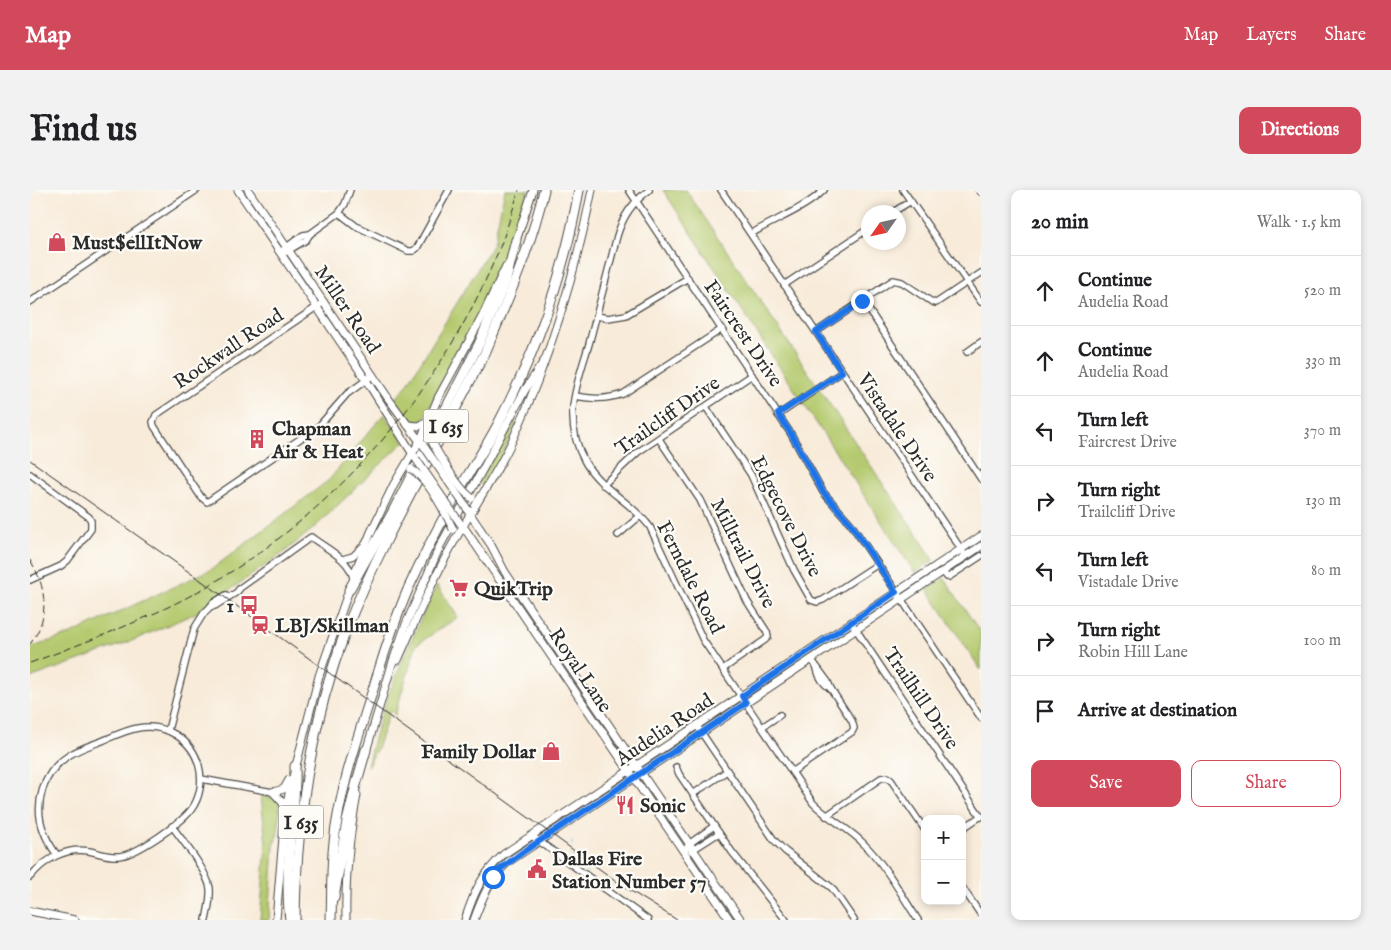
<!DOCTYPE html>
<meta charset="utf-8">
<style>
:root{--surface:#fff;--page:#f2f2f2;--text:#202124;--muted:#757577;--line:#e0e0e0;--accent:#d1495b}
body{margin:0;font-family:"IM FELL English",serif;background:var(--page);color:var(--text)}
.controls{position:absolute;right:15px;bottom:15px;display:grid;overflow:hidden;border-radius:10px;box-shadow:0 2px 8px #0003}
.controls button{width:45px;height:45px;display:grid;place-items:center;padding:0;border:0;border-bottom:1px solid var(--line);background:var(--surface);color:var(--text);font:25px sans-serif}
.compass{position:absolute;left:831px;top:15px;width:45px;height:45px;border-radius:50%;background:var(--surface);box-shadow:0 2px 8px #0003;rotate:236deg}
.stop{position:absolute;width:15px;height:15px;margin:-11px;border:4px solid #1a73e8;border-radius:50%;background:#fff}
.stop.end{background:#1a73e8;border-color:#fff;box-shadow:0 1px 5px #0008}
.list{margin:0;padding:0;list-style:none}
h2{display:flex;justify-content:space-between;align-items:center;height:65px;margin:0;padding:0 20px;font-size:21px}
h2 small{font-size:16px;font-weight:400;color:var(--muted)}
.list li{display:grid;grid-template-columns:32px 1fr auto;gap:15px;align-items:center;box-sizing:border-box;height:70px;padding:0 20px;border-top:1px solid var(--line)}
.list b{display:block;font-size:19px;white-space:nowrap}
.list p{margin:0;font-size:16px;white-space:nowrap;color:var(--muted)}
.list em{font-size:16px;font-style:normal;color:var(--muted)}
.actions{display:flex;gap:10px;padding:15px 20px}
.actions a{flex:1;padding:11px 0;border:1px solid var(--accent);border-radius:10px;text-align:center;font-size:18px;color:var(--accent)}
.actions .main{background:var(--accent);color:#fff}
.icon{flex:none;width:28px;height:28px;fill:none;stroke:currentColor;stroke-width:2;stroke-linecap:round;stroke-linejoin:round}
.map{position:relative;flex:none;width:951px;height:730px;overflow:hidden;border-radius:10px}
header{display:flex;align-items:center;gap:30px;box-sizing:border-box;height:70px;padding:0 25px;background:var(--accent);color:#fff}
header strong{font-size:24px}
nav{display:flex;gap:28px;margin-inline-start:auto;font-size:18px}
.intro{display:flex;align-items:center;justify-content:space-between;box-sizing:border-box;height:120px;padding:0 30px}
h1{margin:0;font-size:35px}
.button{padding:12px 22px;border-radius:10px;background:var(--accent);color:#fff;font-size:18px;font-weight:700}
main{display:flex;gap:30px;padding:0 30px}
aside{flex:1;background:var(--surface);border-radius:10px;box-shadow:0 2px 8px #0003}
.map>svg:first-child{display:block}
.green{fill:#b5ca6f;stroke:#707a4d}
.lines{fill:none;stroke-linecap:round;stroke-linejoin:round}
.stream{stroke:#5eaed8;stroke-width:1}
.minor-casing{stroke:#4a4845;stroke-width:8}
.major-casing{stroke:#4a4845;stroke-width:9}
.highway-casing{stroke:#4a4845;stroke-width:11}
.minor{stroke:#fff;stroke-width:5.5}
.major{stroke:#fff;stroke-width:7}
.highway{stroke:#fff;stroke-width:9}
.tram{stroke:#2b2b2b;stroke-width:1}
.rail{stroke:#2b2b2b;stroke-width:1;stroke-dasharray:8 4;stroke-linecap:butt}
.major-bridge-casing{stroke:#4a4845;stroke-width:9;stroke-linecap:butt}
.major-bridge{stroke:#fff;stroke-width:7}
.route{stroke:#1a73e8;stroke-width:6}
.labels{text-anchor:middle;stroke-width:4.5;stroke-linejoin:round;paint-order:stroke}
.shield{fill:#fdfcf7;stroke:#6a6a68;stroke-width:1}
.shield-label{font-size:19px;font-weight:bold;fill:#2b2b2b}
.poi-label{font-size:20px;font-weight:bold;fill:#2b2b2b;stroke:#fdfcf7;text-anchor:start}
.street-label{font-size:20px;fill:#2b2b2b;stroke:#fdfcf7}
</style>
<header>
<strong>Map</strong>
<nav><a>Map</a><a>Layers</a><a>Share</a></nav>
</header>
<div class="intro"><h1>Find us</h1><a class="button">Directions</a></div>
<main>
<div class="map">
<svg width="951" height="730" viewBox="0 0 951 730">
<rect width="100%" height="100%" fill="#fdfcf7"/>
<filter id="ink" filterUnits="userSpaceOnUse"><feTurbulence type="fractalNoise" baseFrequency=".02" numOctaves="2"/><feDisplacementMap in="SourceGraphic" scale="10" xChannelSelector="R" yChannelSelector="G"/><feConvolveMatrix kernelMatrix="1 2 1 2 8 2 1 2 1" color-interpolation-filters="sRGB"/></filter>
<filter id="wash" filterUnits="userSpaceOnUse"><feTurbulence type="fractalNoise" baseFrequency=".0096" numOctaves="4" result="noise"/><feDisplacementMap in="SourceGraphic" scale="20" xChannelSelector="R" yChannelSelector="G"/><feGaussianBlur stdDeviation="1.12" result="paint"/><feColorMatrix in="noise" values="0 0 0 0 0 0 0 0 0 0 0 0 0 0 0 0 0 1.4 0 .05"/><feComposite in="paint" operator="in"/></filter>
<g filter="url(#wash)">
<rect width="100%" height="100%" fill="#f8ebd9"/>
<g class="green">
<polygon points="475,0 498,0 489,31 463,98 393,230 384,233 379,232 365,210 377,195 463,54"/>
<polygon points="633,0 656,0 904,370 885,383"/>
<polygon points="354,224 374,252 284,338 252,364 168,422 104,450 0,488 0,458 41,444 182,379 299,290"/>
<polygon points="484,230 487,232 472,266 454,297 449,293"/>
<polygon points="914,388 951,443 951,480 897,399"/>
<path d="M 407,395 L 428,427 L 386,455 L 365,525 L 360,520 L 348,556 L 338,576 L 337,576 C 352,511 378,456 407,395 Z"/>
<path d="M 231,606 C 235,607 240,607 244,608 C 255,613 248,647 244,656 L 239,730 L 230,730 L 236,654 Z"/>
</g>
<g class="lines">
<g class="stream">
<polyline points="542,655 542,651"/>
<path d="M 541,664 C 543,672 553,674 557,683"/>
</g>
</g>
</g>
<g filter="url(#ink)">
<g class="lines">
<g class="minor-casing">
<g id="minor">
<polyline points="599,0 761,244 793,302 821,334 833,352 951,528"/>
<path d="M 619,0 C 602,13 593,26 587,46 C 578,82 568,118 559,154 C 553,174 545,196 543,217 C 542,236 546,256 555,272 C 571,300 602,312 620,337 L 673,450 L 783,613 C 798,629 819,638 834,654 C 856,676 871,704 888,730"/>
<polyline points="691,0 933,362"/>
<polyline points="873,0 951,112"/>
<polyline points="949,0 951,2"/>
<polyline points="863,22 881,11"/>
<polyline points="309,23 326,36 378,61 383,61 387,58 419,0"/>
<path d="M 721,44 C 745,29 773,20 794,0"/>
<polyline points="254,59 273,45 280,44"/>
<polyline points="256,62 276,50 280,44 309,23 315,14 320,0"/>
<polyline points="754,95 838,39"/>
<polyline points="833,111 951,289"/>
<polyline points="0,112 167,0"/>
<polyline points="294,112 126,225 123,232 124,236 171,307 177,312 289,236 317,204 339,188"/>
<polyline points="566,126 578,128 596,125 658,88"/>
<polyline points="786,142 863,90 872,92 902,112 906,113 951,83"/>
<polyline points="937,162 951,152"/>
<path d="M 545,206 C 562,209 575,210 593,204 L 692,139"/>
<polyline points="676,217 721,285 764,380 781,410 787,412 793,410 848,374"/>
<polyline points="748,225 812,182"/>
<polyline points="629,249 670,310 717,411 737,442 738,447 735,450 693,479"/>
<polyline points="0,284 59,327 61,331 61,339 37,371 31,376 0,390"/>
<polyline points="573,295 608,262 722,185"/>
<polyline points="588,345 610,326"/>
<polyline points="313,369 323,366 335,354"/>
<polyline points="913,382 917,387 919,387 951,366"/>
<path d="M 181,416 L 185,416 L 207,402 L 210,398 L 281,347 C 295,358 320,369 323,388"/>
<polyline points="821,432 951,627"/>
<path d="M 787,479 C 789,488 793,494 801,499"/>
<polyline points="667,536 744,650 755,661 802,698 824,730"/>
<polyline points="732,537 750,525"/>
<polyline points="138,540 164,439 174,423 181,416 183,413 196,405"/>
<polyline points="646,577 649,584 702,662 756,730"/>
<polyline points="762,582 822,542 824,538 822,531 801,499 798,492 781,469"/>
<polyline points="171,589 243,602"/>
<polyline points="663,604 697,581"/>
<polyline points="796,626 851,588 857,587 861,590 895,640"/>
<path d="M 142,636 C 154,653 176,679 180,698 C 181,709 178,720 176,730"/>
<polyline points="932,639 951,626"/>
<polyline points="502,646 618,730"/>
<polyline points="661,661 689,643"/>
<polyline points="654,662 659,654 684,636"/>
<path d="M 0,687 C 15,669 36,657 59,661 C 69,663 79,667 89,666 C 106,665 151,633 161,620 C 170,608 173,591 169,576 C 162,549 135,533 108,538 C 96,540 84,546 72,551 C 61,555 48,559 38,566 C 13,582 3,615 14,642 C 17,651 22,658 27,665"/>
<polyline points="932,697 951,725"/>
</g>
</g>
<g class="major-casing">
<g id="major">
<polyline points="208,0 336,190 384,266"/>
<polyline points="218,0 358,208 391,253"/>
<polyline points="485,54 503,0"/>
<polyline points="378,235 389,236 398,231"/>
<polyline points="438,321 461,355 475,382 711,730"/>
<polyline points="431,333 700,730"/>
<polyline points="324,384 341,342 364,294 390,251 408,208 452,127 476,76"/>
<path d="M 368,470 C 386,430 403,388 425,350 C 444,316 467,284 483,249 C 518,173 546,82 562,0"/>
<polyline points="335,565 363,471 376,434 410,356 454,277 495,200 514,171"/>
<polyline points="243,602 254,599 259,590"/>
<polyline points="243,602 253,613 255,620"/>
<polyline points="0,721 45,730"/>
<polyline points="246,730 255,623 260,599 289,486 320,397"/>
<path d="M 316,730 C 315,687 319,647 327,605"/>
<path d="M 435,730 C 444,702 452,684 474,664 L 951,346"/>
<path d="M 444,730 C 452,708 460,688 478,672 L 951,356"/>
</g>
</g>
<g class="highway-casing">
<g id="highway">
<polyline points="319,400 361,325 449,154 476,90 486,50"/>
<polyline points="304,708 317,631 326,595 336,560"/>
<path d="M 260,730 C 256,700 258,671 261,641 C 263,619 266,599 265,576"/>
<path d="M 265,730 C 266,631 281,533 316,440 C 340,379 371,321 402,263 C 420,230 437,196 455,163 C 478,109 501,57 514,0"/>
<path d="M 301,730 C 302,704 301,678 304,652 C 310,597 329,545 345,493 C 355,460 365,429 379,397 C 391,371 404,345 418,320 C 433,291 452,264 467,236 C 506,162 535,82 549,0"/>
</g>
</g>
<use href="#minor" class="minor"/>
<use href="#major" class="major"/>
<use href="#highway" class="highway"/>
<polyline class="tram" points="0,270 193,406 593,696 647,730"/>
<g class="rail">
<path d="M 0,370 C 17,396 20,429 0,454"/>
<path d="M 0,473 C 53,453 106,434 156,408 C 298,333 410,205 470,57 C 477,39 483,19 489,0"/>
</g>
<g class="major-bridge-casing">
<g id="major-bridge">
<path d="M 400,247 C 406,261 429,300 442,308"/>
<polyline points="393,255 438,320"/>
<polyline points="386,269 430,333"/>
<path d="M 381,279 C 399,290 414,320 423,339"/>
</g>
</g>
<use href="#major-bridge" class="major-bridge"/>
</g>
</g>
<g class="lines" filter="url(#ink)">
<polyline class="route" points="463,687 469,680 493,662 716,513 712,506 866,402 821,334 793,302 761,244 748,224 812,182 786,142 832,111"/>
</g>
<defs>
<g id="shop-bare" transform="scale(1.5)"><path d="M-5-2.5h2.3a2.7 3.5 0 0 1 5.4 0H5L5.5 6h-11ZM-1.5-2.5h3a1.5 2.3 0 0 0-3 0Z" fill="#d1495b" stroke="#fdfcf7" stroke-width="2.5" paint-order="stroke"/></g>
<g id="building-bare" transform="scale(1.5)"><path d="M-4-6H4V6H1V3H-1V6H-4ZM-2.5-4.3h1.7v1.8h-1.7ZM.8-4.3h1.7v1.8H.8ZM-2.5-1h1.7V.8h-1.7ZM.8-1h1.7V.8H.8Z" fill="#d1495b" stroke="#fdfcf7" stroke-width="2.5" paint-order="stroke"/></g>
<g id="supermarket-bare" transform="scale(1.5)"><path d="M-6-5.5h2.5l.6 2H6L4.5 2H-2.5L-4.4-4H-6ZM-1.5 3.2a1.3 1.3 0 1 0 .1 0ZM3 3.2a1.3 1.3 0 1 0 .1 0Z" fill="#d1495b" stroke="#fdfcf7" stroke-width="2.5" paint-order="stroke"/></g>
<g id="bus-bare" transform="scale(1.5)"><path d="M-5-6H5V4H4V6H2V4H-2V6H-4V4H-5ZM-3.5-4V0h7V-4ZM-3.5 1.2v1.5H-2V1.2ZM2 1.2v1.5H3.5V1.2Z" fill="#d1495b" stroke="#fdfcf7" stroke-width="2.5" paint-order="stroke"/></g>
<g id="station-bare" transform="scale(1.5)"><path d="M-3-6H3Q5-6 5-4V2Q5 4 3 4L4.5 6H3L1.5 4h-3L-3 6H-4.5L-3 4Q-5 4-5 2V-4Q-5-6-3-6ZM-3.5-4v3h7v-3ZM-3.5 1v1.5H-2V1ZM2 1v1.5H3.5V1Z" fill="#d1495b" stroke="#fdfcf7" stroke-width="2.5" paint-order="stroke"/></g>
<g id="restaurant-bare" transform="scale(1.5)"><path d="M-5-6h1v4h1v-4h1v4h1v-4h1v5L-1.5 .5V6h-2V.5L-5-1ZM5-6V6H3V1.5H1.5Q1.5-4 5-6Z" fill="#d1495b" stroke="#fdfcf7" stroke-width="2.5" paint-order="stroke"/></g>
<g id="civic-bare" transform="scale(1.5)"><path d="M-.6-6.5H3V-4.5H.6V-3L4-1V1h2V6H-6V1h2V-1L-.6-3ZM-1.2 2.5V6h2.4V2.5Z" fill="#d1495b" stroke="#fdfcf7" stroke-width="2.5" paint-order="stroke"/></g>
</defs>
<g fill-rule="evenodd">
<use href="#shop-bare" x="27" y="52"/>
<use href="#building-bare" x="227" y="249"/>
<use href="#supermarket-bare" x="429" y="398"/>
<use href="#bus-bare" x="219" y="415"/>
<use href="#station-bare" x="230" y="435"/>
<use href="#shop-bare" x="521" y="561"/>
<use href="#restaurant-bare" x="595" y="615"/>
<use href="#civic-bare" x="507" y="679"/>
</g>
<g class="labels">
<g class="shield">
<rect x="393.5" y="219.5" width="45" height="33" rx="4"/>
<rect x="248.5" y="615.5" width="45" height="33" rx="4"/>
</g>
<g class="shield-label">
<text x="416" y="243">I 635</text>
<text x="271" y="639">I 635</text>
</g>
<g class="poi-label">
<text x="42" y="59">Must$ellItNow</text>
<text x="242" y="245">Chapman<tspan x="242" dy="23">Air &amp; Heat</tspan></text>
<text x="444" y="405">QuikTrip</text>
<text x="204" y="422" text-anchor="end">1</text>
<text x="245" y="442">LBJ/Skillman</text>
<text x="506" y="568" text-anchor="end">Family Dollar</text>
<text x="610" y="622">Sonic</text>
<text x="522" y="675">Dallas Fire<tspan x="522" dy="23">Station Number 57</tspan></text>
</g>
<g class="street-label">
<text transform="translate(318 119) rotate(56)" y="7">Miller Road</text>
<text transform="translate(714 143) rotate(56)" y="7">Faircrest Drive</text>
<text transform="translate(198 158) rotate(-34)" y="7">Rockwall Road</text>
<text transform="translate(637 225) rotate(-35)" y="7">Trailcliff Drive</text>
<text transform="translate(868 237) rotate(56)" y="7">Vistadale Drive</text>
<text transform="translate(757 326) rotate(63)" y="7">Edgecove Drive</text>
<text transform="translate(714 363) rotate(63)" y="7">Milltrail Drive</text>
<text transform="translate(661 387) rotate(63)" y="7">Ferndale Road</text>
<text transform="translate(551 480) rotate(56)" y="7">Royal Lane</text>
<text transform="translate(892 508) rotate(56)" y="7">Trailhill Drive</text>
<text transform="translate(634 539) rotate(-34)" y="7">Audelia Road</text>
</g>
</g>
</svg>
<div class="controls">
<button>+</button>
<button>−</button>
</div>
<svg class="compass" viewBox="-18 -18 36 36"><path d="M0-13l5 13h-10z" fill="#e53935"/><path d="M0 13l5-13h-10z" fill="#757577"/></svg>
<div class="stop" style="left:463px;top:687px"></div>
<div class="stop end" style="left:832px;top:111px"></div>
</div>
<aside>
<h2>20 min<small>Walk · 1.5 km</small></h2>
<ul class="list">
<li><svg class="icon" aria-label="ahead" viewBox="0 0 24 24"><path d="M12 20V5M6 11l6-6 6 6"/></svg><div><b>Continue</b><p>Audelia Road</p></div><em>520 m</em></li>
<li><svg class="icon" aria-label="ahead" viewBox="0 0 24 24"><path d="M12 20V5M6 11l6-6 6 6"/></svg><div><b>Continue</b><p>Audelia Road</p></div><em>330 m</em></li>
<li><svg class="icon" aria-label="left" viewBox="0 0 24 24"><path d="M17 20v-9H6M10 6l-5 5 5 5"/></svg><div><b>Turn left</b><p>Faircrest Drive</p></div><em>370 m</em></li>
<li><svg class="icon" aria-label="right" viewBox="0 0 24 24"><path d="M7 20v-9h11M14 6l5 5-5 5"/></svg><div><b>Turn right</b><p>Trailcliff Drive</p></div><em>130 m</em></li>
<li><svg class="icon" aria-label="left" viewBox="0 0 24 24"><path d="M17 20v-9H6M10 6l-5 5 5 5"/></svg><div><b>Turn left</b><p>Vistadale Drive</p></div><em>80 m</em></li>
<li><svg class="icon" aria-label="right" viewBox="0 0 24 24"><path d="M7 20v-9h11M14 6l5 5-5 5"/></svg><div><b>Turn right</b><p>Robin Hill Lane</p></div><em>100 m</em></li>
<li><svg class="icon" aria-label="arrive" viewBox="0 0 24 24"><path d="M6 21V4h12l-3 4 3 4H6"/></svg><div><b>Arrive at destination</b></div></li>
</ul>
<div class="actions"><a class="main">Save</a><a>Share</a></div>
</aside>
</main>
